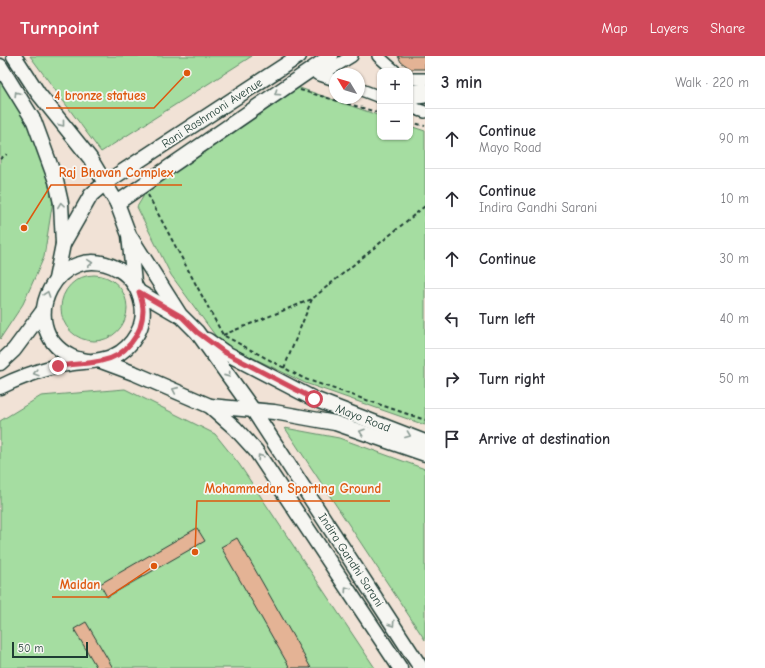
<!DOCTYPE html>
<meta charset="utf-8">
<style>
:root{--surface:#fff;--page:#f7f7f7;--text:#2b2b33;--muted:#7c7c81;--line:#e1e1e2;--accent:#d1495b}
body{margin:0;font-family:"Comic Neue",sans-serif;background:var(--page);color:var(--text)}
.controls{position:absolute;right:12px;top:12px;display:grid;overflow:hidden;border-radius:8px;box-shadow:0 1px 3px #0004}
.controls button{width:36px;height:36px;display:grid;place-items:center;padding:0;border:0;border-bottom:1px solid var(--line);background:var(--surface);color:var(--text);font:20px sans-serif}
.compass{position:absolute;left:329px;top:12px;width:36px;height:36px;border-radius:50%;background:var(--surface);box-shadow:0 1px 3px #0004;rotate:308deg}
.scale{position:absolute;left:12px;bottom:10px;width:76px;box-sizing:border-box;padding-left:4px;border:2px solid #1f3d34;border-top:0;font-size:11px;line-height:14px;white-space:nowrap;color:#1f3d34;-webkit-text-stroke:3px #f6f6f2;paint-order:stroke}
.stop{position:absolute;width:12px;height:12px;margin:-9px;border:3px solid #d1495b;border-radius:50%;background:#fff}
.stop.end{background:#d1495b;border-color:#fff;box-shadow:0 1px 4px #0008}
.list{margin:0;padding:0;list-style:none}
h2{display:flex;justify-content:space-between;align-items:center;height:52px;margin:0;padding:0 16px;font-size:17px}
h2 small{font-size:13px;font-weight:400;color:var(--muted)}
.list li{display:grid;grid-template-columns:26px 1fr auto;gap:12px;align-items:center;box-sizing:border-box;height:60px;padding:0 16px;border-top:1px solid var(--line)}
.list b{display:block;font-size:15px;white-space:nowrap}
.list p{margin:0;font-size:13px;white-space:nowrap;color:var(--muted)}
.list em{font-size:13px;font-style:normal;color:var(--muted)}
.icon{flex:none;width:22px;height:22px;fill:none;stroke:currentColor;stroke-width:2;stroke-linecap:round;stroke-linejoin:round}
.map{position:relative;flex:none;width:425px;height:612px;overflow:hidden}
header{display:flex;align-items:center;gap:24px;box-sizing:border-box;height:56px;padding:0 20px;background:var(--accent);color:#fff}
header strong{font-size:19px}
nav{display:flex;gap:22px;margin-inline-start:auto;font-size:14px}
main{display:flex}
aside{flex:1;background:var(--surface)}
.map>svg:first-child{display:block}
.green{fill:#a5dda1;stroke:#628d6a}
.building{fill:#e4b395;stroke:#1f3d34}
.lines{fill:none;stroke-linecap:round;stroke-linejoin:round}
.minor-casing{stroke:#1f3d34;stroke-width:14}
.major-casing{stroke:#1f3d34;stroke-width:17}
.path{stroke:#1f3d34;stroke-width:2;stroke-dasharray:4 3;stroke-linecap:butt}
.minor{stroke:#f6f6f2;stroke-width:11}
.major{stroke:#f6f6f2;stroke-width:14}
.oneway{stroke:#8a9a93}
.route{stroke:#d1495b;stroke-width:5}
.labels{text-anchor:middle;stroke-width:3.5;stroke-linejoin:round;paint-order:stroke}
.street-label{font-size:12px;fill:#1f3d34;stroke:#f6f6f2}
.leader{fill:none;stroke:#de580e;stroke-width:1.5}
.callout-dot{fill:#de580e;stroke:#f6f6f2;stroke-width:1.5}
.callout-label{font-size:13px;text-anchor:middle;font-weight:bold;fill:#de580e;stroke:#f6f6f2;stroke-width:3.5;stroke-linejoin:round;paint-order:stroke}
</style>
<header>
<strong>Turnpoint</strong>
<nav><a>Map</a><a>Layers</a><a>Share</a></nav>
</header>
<main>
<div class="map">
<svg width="425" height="612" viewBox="0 0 425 612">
<rect width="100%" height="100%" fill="#f1e2d6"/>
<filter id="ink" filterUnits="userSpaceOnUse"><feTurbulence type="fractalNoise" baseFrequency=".025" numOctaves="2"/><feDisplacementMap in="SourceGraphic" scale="8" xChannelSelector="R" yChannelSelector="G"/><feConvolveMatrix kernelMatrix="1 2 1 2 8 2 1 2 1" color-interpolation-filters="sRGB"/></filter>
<g filter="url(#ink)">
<g class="green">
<polygon points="30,0 252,0 101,96"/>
<polygon points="0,19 32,68 53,144 44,201 23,248 0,283"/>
<polygon points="297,31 380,60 380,81 410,81 410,70 425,75 425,369 305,327 220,286 171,219 137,151 146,136"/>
<circle cx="94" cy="252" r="33"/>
<polygon points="125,333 215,378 239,408 375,612 0,612 0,365 41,340"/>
<polygon points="285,372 339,382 425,413 425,584"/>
</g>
<g class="building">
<polygon points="398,0 425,0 425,13 411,13 401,6"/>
<polygon points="197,472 205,485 107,541 100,528"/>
<polygon points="237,482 311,612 290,612 221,491"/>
<polygon points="86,566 113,612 97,612 74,573"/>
</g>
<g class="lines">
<g class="minor-casing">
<g id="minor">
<polyline points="378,0 395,15"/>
<polyline points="317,18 335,24"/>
<polyline points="321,19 352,0"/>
<polyline points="410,23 425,23"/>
<polyline points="359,33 380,41"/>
<polyline points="410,35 425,33"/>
<polyline points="410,43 425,41"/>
<polyline points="410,51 425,56"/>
</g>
</g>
<g class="major-casing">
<g id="major">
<polyline points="14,0 38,37 90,102 117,147 129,179 134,227"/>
<polyline points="0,10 34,65 56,125 61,147 63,188 56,223"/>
<polyline points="117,147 331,0"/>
<polyline points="131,182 180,259"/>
<polyline points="63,188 91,139 105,127 299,0"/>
<polyline points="139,236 182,261 197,276 253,354 421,612"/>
<polyline points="207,284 224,296 314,343 425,386"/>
<polyline points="101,305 136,318 210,350 235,372 256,395 400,612"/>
<polyline points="0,307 14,294 43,255"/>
<path d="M 0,331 C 18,322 38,315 57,310 C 89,302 118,312 137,278 C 142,270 144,258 142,249 C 139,233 132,221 118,213 C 58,181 13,270 70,300 C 75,303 82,304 88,305"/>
<polyline points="210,350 274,356 335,367 425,398"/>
</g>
</g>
<g class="path">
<polyline points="300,34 380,57"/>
<polyline points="410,66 425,70"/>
<polyline points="0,103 7,98"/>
<polyline points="148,139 223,279 305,323 425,364"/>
<polyline points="223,279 312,243 425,150"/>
<polyline points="284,312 312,243"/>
</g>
<use href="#minor" class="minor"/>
<use href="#major" class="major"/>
</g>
<defs><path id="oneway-chevron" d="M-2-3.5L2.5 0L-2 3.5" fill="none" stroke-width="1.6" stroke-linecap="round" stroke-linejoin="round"/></defs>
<g class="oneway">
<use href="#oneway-chevron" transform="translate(277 37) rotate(146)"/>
<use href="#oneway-chevron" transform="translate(17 38) rotate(-122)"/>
<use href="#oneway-chevron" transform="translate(62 68) rotate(51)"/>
<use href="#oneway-chevron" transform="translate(61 149) rotate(-98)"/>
<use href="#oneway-chevron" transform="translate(90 207) rotate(-5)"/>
<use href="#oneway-chevron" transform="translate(47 238) rotate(-71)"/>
<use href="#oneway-chevron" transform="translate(36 317) rotate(163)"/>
<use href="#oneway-chevron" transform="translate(228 319) rotate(55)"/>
<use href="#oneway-chevron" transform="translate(175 334) rotate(-156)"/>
<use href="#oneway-chevron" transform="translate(362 376) rotate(-161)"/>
<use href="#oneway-chevron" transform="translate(408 379) rotate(21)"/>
<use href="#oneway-chevron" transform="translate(260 401) rotate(-124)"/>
<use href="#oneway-chevron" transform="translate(347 533) rotate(-124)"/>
<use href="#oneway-chevron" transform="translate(392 568) rotate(57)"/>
</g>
</g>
<g class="lines" filter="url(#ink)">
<path class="route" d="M 58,310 C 72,308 88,308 101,305 C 125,301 143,278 143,254 C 143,248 141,242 139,236 L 182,261 L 197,276 L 224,296 L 314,343"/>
</g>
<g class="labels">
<g class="street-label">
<text transform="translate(212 57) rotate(-33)" y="4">Rani Rashmoni Avenue</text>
<text transform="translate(363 362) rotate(21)" y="4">Mayo Road</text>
<text transform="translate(351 504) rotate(57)" y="4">Indira Gandhi Sarani</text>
</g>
</g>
<path class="leader" d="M187 17L154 52H46M24 172L51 129H182M195 496L197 445H390M154 510L108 541H52"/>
<g class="callout-dot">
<circle cx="187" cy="17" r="4"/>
<circle cx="24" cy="172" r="4"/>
<circle cx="195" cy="496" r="4"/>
<circle cx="154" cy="510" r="4"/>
</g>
<g class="callout-label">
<text x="100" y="44">4 bronze statues</text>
<text x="116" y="121">Raj Bhavan Complex</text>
<text x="293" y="437">Mohammedan Sporting Ground</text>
<text x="80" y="533">Maidan</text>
</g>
</svg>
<div class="controls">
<button>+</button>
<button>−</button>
</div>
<svg class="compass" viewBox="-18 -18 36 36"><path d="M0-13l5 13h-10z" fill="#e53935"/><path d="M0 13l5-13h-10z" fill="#7c7c81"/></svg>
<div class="scale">50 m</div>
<div class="stop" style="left:314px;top:343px"></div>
<div class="stop end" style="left:58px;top:310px"></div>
</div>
<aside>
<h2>3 min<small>Walk · 220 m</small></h2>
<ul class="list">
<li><svg class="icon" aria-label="ahead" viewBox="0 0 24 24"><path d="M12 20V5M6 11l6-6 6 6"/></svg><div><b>Continue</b><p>Mayo Road</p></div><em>90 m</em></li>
<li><svg class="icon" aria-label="ahead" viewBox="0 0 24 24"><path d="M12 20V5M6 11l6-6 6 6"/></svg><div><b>Continue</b><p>Indira Gandhi Sarani</p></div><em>10 m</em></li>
<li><svg class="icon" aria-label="ahead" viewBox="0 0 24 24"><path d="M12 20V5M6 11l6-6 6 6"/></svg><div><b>Continue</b></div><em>30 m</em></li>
<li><svg class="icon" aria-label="left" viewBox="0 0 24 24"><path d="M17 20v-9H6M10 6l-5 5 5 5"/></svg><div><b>Turn left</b></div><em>40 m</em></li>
<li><svg class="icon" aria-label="right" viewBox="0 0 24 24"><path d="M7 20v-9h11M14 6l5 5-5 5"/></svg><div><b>Turn right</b></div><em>50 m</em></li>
<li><svg class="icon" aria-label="arrive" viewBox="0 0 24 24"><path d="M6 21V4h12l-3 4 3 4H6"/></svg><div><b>Arrive at destination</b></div></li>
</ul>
</aside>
</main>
